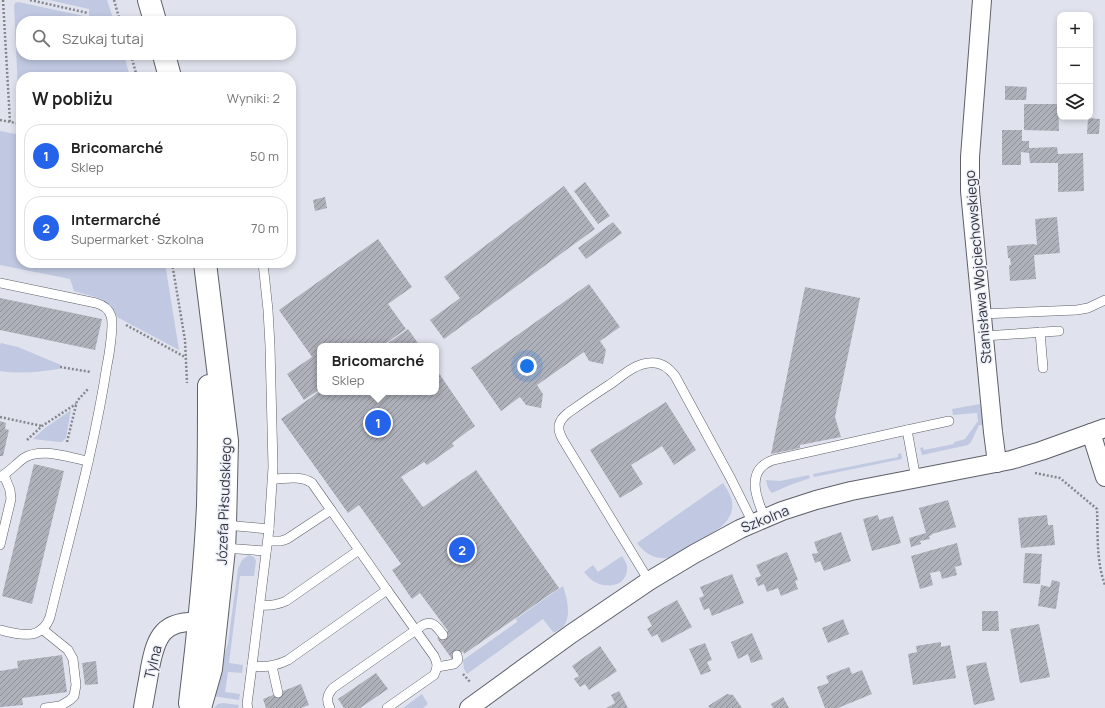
<!DOCTYPE html>
<html lang="pl">
<meta charset="utf-8">
<style>
:root{--surface:#fff;--page:#f6f6f6;--text:#222;--muted:#767676;--line:#e0e0e0;--accent:#2563eb}
body{margin:0;font-family:Manrope,sans-serif;background:var(--page);color:var(--text)}
.controls{position:absolute;right:12px;top:12px;display:grid;overflow:hidden;border-radius:8px;box-shadow:0 2px 6px #0003}
.controls button{width:36px;height:36px;display:grid;place-items:center;padding:0;border:0;border-bottom:1px solid var(--line);background:var(--surface);color:var(--text);font:20px sans-serif}
.you{position:absolute;left:527px;top:366px;width:14px;height:14px;margin:-10px;border:3px solid #fff;border-radius:50%;background:#1a73e8;box-shadow:0 0 0 6px #1a73e833}
.badge{display:grid;place-items:center;width:26px;height:26px;border-radius:50%;background:var(--accent);color:#fff;font-size:13px;font-weight:700}
.pin{position:absolute;translate:-50% -50%;border:2px solid #fff;box-shadow:0 1px 4px #0006}
.popup{position:absolute;left:317px;top:343px;width:122px;height:52px;box-sizing:border-box;display:grid;place-content:center;border-radius:8px;background:var(--surface);filter:drop-shadow(0 1px 3px #0005);font-size:13px;white-space:nowrap;color:var(--muted)}
.popup b{font-size:15px;color:var(--text)}
.popup::after{content:'';position:absolute;left:50%;top:100%;margin-left:-8px;border:8px solid transparent;border-top-color:var(--surface)}
.list{margin:0;padding:0;list-style:none}
h2{display:flex;justify-content:space-between;align-items:center;height:52px;margin:0;padding:0 16px;font-size:17px}
h2 small{font-size:13px;font-weight:400;color:var(--muted)}
.list li{display:grid;grid-template-columns:26px 1fr auto;gap:12px;align-items:center;box-sizing:border-box;height:64px;margin:0 8px 8px;padding:0 8px;border:1px solid var(--line);border-radius:16px}
.list b{display:block;font-size:15px;white-space:nowrap}
.list p{margin:0;font-size:13px;white-space:nowrap;color:var(--muted)}
.list em{font-size:13px;font-style:normal;color:var(--muted)}
.icon{flex:none;width:22px;height:22px;fill:none;stroke:currentColor;stroke-width:2;stroke-linecap:round;stroke-linejoin:round}
.map{position:relative;flex:none;width:1105px;height:708px;overflow:hidden}
.search{position:absolute;background:var(--surface);box-shadow:0 2px 6px #0003;left:16px;top:16px;width:280px;height:44px;display:flex;align-items:center;gap:10px;box-sizing:border-box;padding:0 14px;border-radius:16px;color:var(--muted);font-size:15px}
.panel{position:absolute;background:var(--surface);box-shadow:0 2px 6px #0003;left:16px;top:72px;width:280px;height:196px;border-radius:16px}
.map>svg:first-child{display:block}
.green{fill:#c1c9e2}
.building{fill:url(#building-hatch)}
.lines{fill:none;stroke-linecap:round;stroke-linejoin:round}
.service-casing{stroke:#5d6068;stroke-width:10}
.minor-casing{stroke:#5d6068;stroke-width:20}
.tertiary-casing{stroke:#5d6068;stroke-width:24}
.path{stroke:#84868d;stroke-width:2.5;stroke-dasharray:2 2;stroke-linecap:butt}
.service{stroke:#fff;stroke-width:9}
.minor{stroke:#fff;stroke-width:18}
.tertiary{stroke:#fff;stroke-width:22}
.labels{text-anchor:middle;stroke-width:3;stroke-linejoin:round;paint-order:stroke}
.street-label{font-size:14px;fill:#34363a;stroke:#edf0fa}
</style>
<div class="map">
<svg width="1105" height="708" viewBox="0 0 1105 708">
<defs>
<pattern id="building-hatch" width="6" height="6" patternUnits="userSpaceOnUse"><rect width="6" height="6" fill="#aeb1ba"/><path d="M-1 1l2-2M0 6l6-6M5 7l2-2" fill="none" stroke="#8e9198"/></pattern>
</defs>
<rect width="100%" height="100%" fill="#e0e3ed"/>
<g class="green">
<polygon points="49,0 107,0 114,21 21,21 21,55 124,55 130,77 21,77 21,114 19,113 14,5 15,3 18,2 89,17 89,9"/>
<path d="M 0,131 L 21,135 L 21,263 L 165,263 L 179,350 L 117,317 C 110,297 92,297 74,291 L 70,279 L 0,265 Z"/>
<path d="M 1,343 L 18,347 L 61,365 L 59,369 C 39,372 21,374 0,371 L 0,345 Z"/>
<polygon points="980,404 983,425 979,425 971,442 968,445 922,455 920,448 923,447 924,450 954,444 954,442 965,439 978,421 977,413 953,415 952,409"/>
<polygon points="71,410 66,438 62,442 59,442 33,439 45,428"/>
<polygon points="901,453 902,459 814,477 813,474 898,457 898,454"/>
<path d="M 809,475 L 810,478 L 790,485 L 772,493 C 768,489 767,485 766,480 L 780,481 Z"/>
<path d="M 723,483 C 727,489 731,495 732,502 C 735,523 712,533 697,541 C 688,547 678,554 668,558 C 654,559 645,554 637,543 Z"/>
<polygon points="249,555 254,557 256,561 254,576 240,576 229,663 243,665 242,673 228,672 225,692 240,694 239,700 212,696 228,643 238,569 242,560"/>
<path d="M 622,556 C 625,561 628,565 627,570 C 626,586 607,589 595,582 C 591,580 587,576 584,572 L 593,565 L 598,572 Z"/>
<path d="M 563,586 C 568,601 574,625 555,632 L 553,632 L 543,619 L 467,674 L 464,669 L 463,660 L 517,622 L 516,619 Z"/>
<polygon points="422,694 428,704 423,708 403,708"/>
<polygon points="223,703 239,705 238,708 214,708 218,704"/>
</g>
<g class="building">
<polygon points="1005,86 1027,87 1026,100 1005,100"/>
<polygon points="1024,104 1058,104 1059,131 1024,130"/>
<polygon points="1088,118 1100,119 1099,134 1087,134"/>
<polygon points="1002,130 1022,130 1022,141 1029,141 1029,148 1057,147 1058,154 1083,153 1084,191 1058,192 1058,163 1030,163 1029,153 1021,152 1021,165 1002,165"/>
<polygon points="585,182 610,216 598,224 574,191"/>
<polygon points="564,186 595,229 444,339 430,320 460,298 444,277"/>
<polygon points="325,197 327,208 315,211 313,200"/>
<polygon points="1057,217 1060,253 1034,255 1036,279 1010,281 1009,265 1011,265 1010,258 1008,258 1007,246 1033,244 1037,245 1035,219"/>
<polygon points="613,222 622,233 586,259 578,248"/>
<polygon points="378,239 412,287 388,304 406,329 382,346 320,346 320,389 304,400 287,374 312,357 279,310"/>
<polygon points="589,284 620,327 600,341 606,350 603,364 589,361 584,352 537,385 543,394 541,408 526,405 520,397 501,411 471,368"/>
<polygon points="805,287 860,298 835,417 841,437 800,445 800,448 771,454"/>
<polygon points="0,298 102,319 95,350 0,330"/>
<polygon points="408,329 420,346 384,346"/>
<polygon points="436,369 475,426 452,443 454,446 427,465 424,462 401,477 423,507 476,470 559,588 464,654 463,651 452,659 437,638 448,631 420,593 412,599 392,570 401,564 359,505 348,513 281,419 320,391 436,392"/>
<polygon points="666,402 696,450 674,465 662,446 631,465 643,484 620,498 590,450"/>
<polygon points="0,421 6,423 5,429 9,430 3,456 0,456"/>
<polygon points="34,464 64,471 32,604 2,596"/>
<polygon points="948,500 956,527 932,534 932,535 929,536 930,539 920,541 921,544 911,547 909,538 926,533 919,508"/>
<polygon points="878,515 879,520 893,516 901,543 872,551 863,519"/>
<polygon points="1047,515 1048,525 1053,525 1055,545 1021,548 1018,518"/>
<polygon points="841,532 851,561 824,571 820,561 815,563 812,554 818,553 814,542"/>
<polygon points="957,543 962,565 955,567 957,575 942,579 940,571 930,573 933,585 920,589 911,556"/>
<polygon points="787,552 798,580 795,581 798,589 781,596 778,588 767,592 764,584 758,586 755,578 761,576 756,565"/>
<polygon points="1025,553 1042,554 1040,584 1023,583"/>
<polygon points="732,574 744,603 712,616 709,608 704,610 699,598 704,596 700,587"/>
<polygon points="1052,580 1060,582 1056,609 1038,606 1041,585 1050,587"/>
<polygon points="677,600 692,627 662,643 657,634 652,637 647,629 652,626 647,617"/>
<polygon points="982,611 998,611 999,631 982,631"/>
<polygon points="843,619 849,634 828,643 822,628"/>
<polygon points="1039,624 1050,677 1020,683 1010,629"/>
<polygon points="752,633 763,659 751,663 748,654 738,659 731,642"/>
<polygon points="941,642 941,647 950,645 956,678 913,685 908,654 917,652 916,646"/>
<polygon points="705,643 712,660 707,662 711,671 701,675 689,649"/>
<polygon points="600,646 617,671 589,690 585,684 580,687 574,679 579,676 572,666"/>
<polygon points="62,655 67,692 22,698 23,705 0,707 0,671 18,668 17,661"/>
<polygon points="96,661 98,684 85,685 82,663"/>
<polygon points="986,662 995,700 974,705 966,666"/>
<polygon points="849,667 852,674 862,670 872,694 838,708 825,708 817,687 829,683 826,676"/>
<polygon points="376,673 388,689 360,708 344,708 338,699"/>
<polygon points="301,684 309,705 301,708 266,708 263,699"/>
<polygon points="619,691 628,708 606,708 615,703 611,695"/>
<polygon points="727,694 733,695 742,708 710,708 708,706"/>
<polygon points="783,697 789,708 773,708 771,704"/>
</g>
<g class="lines">
<g class="service-casing">
<g id="service">
<path d="M 263,263 L 268,310 L 270,346 L 273,467 L 269,529 L 252,666 C 266,668 276,666 288,660 L 387,590 L 331,510 L 287,539 L 281,541 L 268,541"/>
<path d="M 0,283 L 96,303 C 103,305 109,309 111,316 C 114,324 109,356 107,365 C 94,450 70,534 50,617 C 41,642 19,634 0,630"/>
<polyline points="981,314 1077,310 1088,308 1105,300"/>
<polyline points="1040,332 1043,368"/>
<polyline points="984,336 1059,331"/>
<polyline points="907,430 949,421"/>
<path d="M 0,477 C 9,472 16,464 24,458 C 42,447 69,458 88,461"/>
<path d="M 273,479 C 286,479 301,475 312,483 L 331,510"/>
<path d="M 765,518 C 756,498 745,470 773,460 L 907,430 L 916,479"/>
<polyline points="225,525 269,529"/>
<polyline points="0,545 11,499 10,490 4,475"/>
<polyline points="223,548 266,551"/>
<path d="M 649,581 L 563,440 C 556,428 558,421 568,413 C 582,403 595,394 609,385 C 621,377 634,364 649,363 C 661,361 669,368 675,376 L 731,479 L 753,523"/>
<path d="M 260,605 C 269,606 277,605 286,601 L 359,550"/>
<polyline points="42,629 68,650 73,659 76,685 74,696 70,700 60,706 45,708"/>
<polyline points="272,666 278,693"/>
<polyline points="437,667 454,664 458,660 457,655"/>
<polyline points="248,708 247,704 252,666"/>
<path d="M 330,708 C 326,700 327,695 333,688 L 423,625 C 433,620 437,627 443,635"/>
<path d="M 387,708 L 434,675 C 438,668 438,663 434,656 L 387,590"/>
</g>
</g>
<g class="minor-casing">
<g id="minor">
<polyline points="982,0 970,157 970,191 993,432 997,463"/>
<polyline points="1091,433 1105,477"/>
<path d="M 143,708 C 145,695 148,681 150,668 C 156,636 163,620 200,622"/>
<polyline points="469,708 571,634 649,581 694,554 740,529 782,511 816,500 851,491 1011,460 1041,451 1105,428"/>
</g>
</g>
<g class="tertiary-casing">
<g id="tertiary">
<polyline points="149,0 155,21"/>
<polyline points="164,55 170,77"/>
<path d="M 190,703 C 198,637 205,572 208,505 C 209,466 209,426 209,386"/>
<polyline points="200,708 211,669 224,549 225,525 227,441 205,263"/>
</g>
</g>
<g class="path">
<polyline points="3,0 10,122"/>
<polyline points="30,0 88,13"/>
<polyline points="114,0 120,21"/>
<polyline points="131,55 137,77"/>
<polyline points="0,120 21,124"/>
<polyline points="172,263 185,340 187,383"/>
<polyline points="126,325 185,357"/>
<polyline points="60,367 91,372"/>
<polyline points="0,417 42,426"/>
<polyline points="27,440 42,426 76,404"/>
<polyline points="67,442 77,401 88,389"/>
<path d="M 1035,473 L 1060,478 L 1097,509 C 1098,534 1096,561 1105,585"/>
<polyline points="463,674 471,683"/>
</g>
<use href="#service" class="service"/>
<use href="#minor" class="minor"/>
<use href="#tertiary" class="tertiary"/>
</g>
<g class="labels">
<g class="street-label">
<text transform="translate(978 267) rotate(-95)" y="5">Stanisława Wojciechowskiego</text>
<text transform="translate(224 501) rotate(-88)" y="5">Józefa Piłsudskiego</text>
<text transform="translate(765 519) rotate(-22)" y="5">Szkolna</text>
<text transform="translate(153 662) rotate(-76)" y="5">Tylna</text>
</g>
</g>
</svg>
<div class="controls">
<button>+</button>
<button>−</button>
<button><svg class="icon" aria-label="layers" viewBox="0 0 24 24"><path d="M12 4l9 5-9 5-9-5zM3 14l9 5 9-5"/></svg></button>
</div>
<div class="you"></div>
<div class="pin badge" style="left:378px;top:423px">1</div>
<div class="popup"><b>Bricomarché</b>Sklep</div>
<div class="pin badge" style="left:462px;top:550px">2</div>
<div class="search"><svg class="icon" aria-label="search" viewBox="0 0 24 24"><circle cx="10" cy="10" r="6"/><path d="M15 15l6 6"/></svg>Szukaj tutaj</div>
<section class="panel">
<h2>W pobliżu<small>Wyniki: 2</small></h2>
<ul class="list">
<li><span class="badge">1</span><div><b>Bricomarché</b><p>Sklep</p></div><em>50 m</em></li>
<li><span class="badge">2</span><div><b>Intermarché</b><p>Supermarket · Szkolna</p></div><em>70 m</em></li>
</ul>
</section>
</div>
